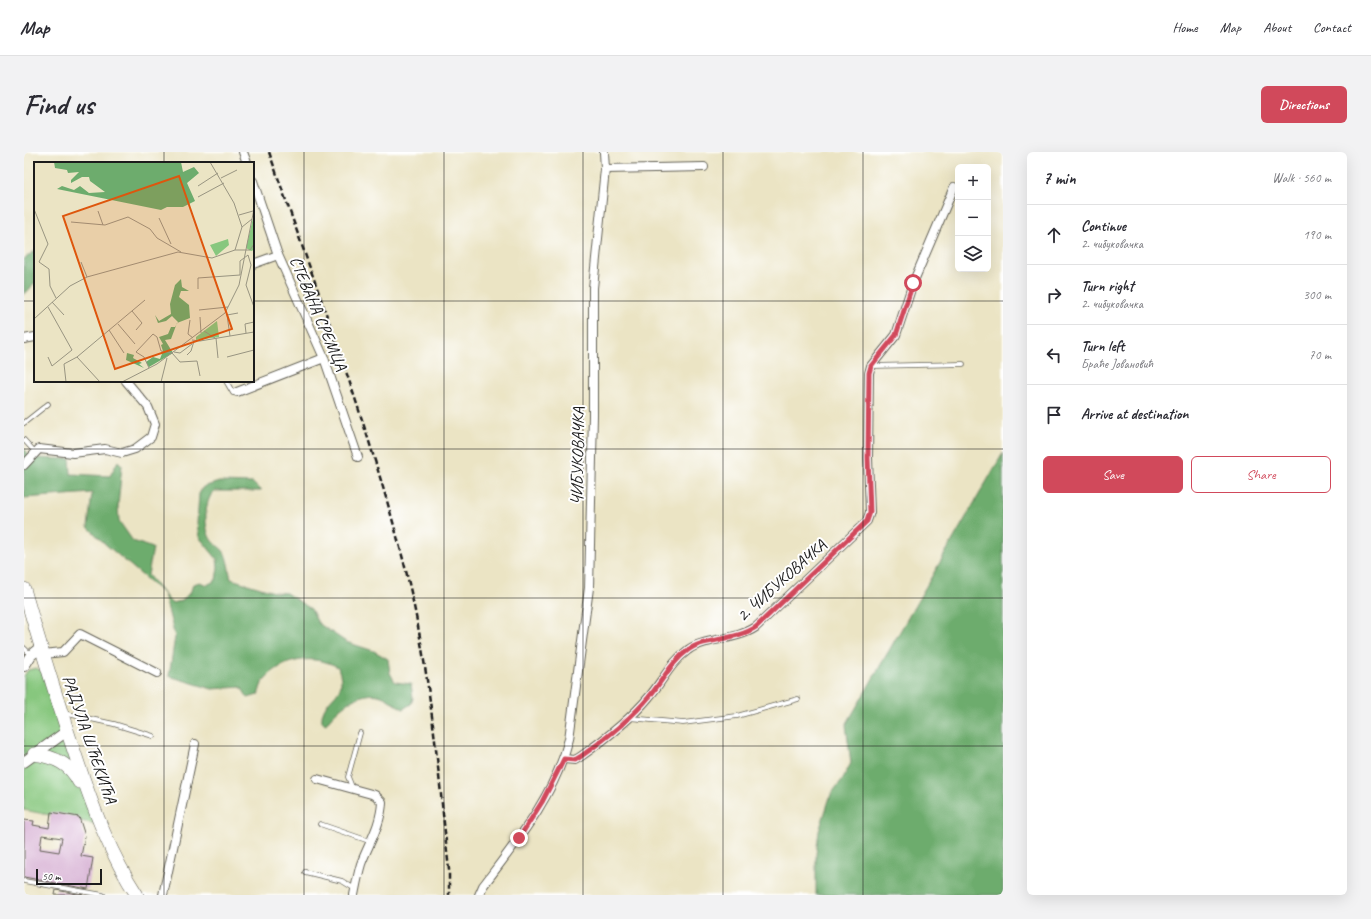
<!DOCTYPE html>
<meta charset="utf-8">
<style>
:root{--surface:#fff;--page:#f2f2f3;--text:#2b2b33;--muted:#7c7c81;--line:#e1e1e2;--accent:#d1495b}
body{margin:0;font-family:Caveat,sans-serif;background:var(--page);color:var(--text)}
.controls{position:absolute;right:12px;top:12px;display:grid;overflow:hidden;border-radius:6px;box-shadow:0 4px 16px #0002}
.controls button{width:36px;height:36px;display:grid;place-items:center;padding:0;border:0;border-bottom:1px solid var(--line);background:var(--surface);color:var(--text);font:20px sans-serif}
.scale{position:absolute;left:12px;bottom:10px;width:66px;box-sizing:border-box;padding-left:4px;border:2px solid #1c1c1c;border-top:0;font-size:11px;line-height:14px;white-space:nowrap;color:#1c1c1c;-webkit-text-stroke:3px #fff;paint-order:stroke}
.stop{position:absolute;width:12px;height:12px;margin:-9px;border:3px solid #d1495b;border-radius:50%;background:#fff}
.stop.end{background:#d1495b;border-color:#fff;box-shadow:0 1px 4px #0008}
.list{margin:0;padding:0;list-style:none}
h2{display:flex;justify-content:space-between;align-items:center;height:52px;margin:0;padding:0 16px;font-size:17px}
h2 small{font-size:13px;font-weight:400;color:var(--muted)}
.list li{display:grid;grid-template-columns:26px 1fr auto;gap:12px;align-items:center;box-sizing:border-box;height:60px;padding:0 16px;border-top:1px solid var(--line)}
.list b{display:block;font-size:15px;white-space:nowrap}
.list p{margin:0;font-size:13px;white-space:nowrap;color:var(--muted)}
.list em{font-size:13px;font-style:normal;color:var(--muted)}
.actions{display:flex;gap:8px;padding:12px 16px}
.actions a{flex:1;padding:9px 0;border:1px solid var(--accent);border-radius:6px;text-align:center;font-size:14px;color:var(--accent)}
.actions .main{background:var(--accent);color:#fff}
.icon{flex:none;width:22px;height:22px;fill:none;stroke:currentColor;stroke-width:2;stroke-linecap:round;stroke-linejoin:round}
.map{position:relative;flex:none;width:979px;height:743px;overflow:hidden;border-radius:6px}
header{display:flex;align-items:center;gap:24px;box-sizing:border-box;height:56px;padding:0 20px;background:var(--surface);border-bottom:1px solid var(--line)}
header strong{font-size:19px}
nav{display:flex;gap:22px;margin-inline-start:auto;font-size:14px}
.intro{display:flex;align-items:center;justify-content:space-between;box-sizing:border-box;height:96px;padding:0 24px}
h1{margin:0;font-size:28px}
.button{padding:10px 18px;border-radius:6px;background:var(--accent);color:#fff;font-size:14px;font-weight:700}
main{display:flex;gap:24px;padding:0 24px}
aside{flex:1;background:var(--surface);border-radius:6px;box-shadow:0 4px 16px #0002}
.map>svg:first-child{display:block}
.green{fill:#87c77e;stroke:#52724d}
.forest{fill:#6dac6d;stroke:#446444}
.building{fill:#d4abd0;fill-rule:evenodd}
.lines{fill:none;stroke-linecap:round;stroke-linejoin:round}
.service-casing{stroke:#646257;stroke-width:5.5}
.minor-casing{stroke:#646257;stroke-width:10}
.tertiary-casing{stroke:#646257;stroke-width:12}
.primary-casing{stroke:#646257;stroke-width:14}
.service{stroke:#fff;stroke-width:4}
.minor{stroke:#fff;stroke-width:8}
.tertiary{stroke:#fff;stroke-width:10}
.primary{stroke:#fff;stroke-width:13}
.rail{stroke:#1c1c1c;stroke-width:2.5;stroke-dasharray:6 3;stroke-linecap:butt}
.route{stroke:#d1495b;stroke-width:5}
.grid{fill:none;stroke:#1c1c1c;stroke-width:1;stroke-opacity:0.55}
.labels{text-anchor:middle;stroke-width:4;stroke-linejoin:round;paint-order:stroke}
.street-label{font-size:17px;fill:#1c1c1c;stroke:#fff}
.inset-road{fill:none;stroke:#989481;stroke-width:1}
.view{fill:#de560d;fill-opacity:0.15;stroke:#de560d;stroke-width:2}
.inset-edge{fill:none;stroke:#1c1c1c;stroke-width:2}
</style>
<header>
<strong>Map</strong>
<nav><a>Home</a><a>Map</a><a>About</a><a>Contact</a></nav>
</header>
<div class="intro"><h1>Find us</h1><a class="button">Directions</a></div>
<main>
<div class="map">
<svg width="979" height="743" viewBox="0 0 979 743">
<rect width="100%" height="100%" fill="#fff"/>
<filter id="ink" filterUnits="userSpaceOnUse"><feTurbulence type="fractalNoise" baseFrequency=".025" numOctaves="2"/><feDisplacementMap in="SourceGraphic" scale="8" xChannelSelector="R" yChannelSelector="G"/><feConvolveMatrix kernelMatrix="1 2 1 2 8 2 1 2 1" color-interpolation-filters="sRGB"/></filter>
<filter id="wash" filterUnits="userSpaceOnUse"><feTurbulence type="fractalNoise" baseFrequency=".012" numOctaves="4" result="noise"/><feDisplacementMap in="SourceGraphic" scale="16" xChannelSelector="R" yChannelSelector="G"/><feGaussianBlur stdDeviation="0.9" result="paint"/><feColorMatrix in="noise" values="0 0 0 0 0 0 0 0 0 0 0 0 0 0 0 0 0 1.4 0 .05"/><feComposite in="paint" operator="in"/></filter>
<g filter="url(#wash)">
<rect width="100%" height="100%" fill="#ebe4c4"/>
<polygon class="green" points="12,516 18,519 77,673 0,658 0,524 4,518"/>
<g class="forest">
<polygon points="11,99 11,131 0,143 0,107"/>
<path d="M 0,296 L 7,306 L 46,307 L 47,322 L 86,324 L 94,309 L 98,313 L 94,354 L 95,369 L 109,389 L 129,396 L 124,423 L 147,451 L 158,449 L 167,439 L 169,432 L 176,430 L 183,433 L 192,428 L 194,415 L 193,407 L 175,385 L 173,371 L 175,342 L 179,335 L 195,330 L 229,331 L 237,339 L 190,339 C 180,349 179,377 188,389 C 191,393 197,395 200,400 C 204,407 205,419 207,427 L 250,440 L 262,441 L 287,457 L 294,471 L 322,490 L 350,499 L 364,507 L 366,521 L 371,530 L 387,532 L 389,546 L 387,552 L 379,557 C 372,553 366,548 360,545 C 339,535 313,556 302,572 L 298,570 C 296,548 318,546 317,528 C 317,524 315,519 314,515 C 289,502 259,506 240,528 C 237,532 236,538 234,543 L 224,546 L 217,535 L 188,537 L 145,524 L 151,485 L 140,442 L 80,391 L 64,375 L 68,341 L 0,346 Z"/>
<polygon points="979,301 979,743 792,743 792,702 795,679 807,642 818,628 827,611 822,573"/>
</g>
<g id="blocks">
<g class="building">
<path d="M 27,660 L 55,665 L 61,684 L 57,704 L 69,706 L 64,737 L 0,725 L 0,668 L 10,669 L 9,673 L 25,676 ZM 18,683 L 38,686 L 35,700 L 16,697 Z"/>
<polygon points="32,738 59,743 31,743"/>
</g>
</g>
</g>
<g filter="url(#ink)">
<use href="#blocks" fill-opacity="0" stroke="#646257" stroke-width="1"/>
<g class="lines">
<g class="service-casing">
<g id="service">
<polyline points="848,214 939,212"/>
<polyline points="202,229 209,241 213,240"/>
<polyline points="0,271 24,252"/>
<polyline points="0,288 12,301"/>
<polyline points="0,496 7,503"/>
<polyline points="39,561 90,572 129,584"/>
<polyline points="606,566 659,571 713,564 774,547"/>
<polyline points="328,635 324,625 336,581"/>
<polyline points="296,672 348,690"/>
<polyline points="281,720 318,729 331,737"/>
<polyline points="0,729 79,743"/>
</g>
</g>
<g class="minor-casing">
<g id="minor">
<polyline points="219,0 223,11"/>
<polyline points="581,17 680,15"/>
<polyline points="229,29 254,103 300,206 334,305"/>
<polyline points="229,112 254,103"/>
<polyline points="0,187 11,185"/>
<polyline points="213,240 300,206"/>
<polyline points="0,313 15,297 49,301 81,297 98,301 111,297 127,285 131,272 124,255 102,229"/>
<polyline points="19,502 39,500 56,482 133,521"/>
<path d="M 540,607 L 551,608 L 556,605 C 580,588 606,568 625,545 C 638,530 647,510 664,498 C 679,486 711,489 732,475 L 843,369 L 846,360 L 844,306 L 845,221 L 847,214 L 872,183 L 889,131 L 930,35"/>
<path d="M 293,627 L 351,643 L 358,650 C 357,673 345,691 337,712 C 334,722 332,733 330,743"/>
<polyline points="139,743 171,592"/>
<path d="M 455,743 L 459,734 C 493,689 531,643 545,587 L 565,436 L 569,263 L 569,136 L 581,17 L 580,0"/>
</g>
</g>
<g class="tertiary-casing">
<g id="tertiary">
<polyline points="0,514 7,503 17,495"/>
<polyline points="0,610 43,579"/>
</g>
</g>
<g class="primary-casing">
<g id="primary">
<path d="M 0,437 C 17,496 35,555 55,614 C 70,658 87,704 113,743"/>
<path d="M 10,602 C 31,605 46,612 55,630"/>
</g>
</g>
<use href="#service" class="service"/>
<use href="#minor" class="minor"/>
<use href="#tertiary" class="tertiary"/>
<use href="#primary" class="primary"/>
<path class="rail" d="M 245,0 C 293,138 346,276 382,419 C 406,516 414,618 425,718 L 425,743"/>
</g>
</g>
<g class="lines" filter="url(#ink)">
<path class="route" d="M 495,686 L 518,650 L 540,607 L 551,608 L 556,605 C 580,588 606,568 625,545 C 638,530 647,510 664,498 C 680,486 711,489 732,475 L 843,369 L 846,360 L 844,306 L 845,221 L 847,214 L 872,183 L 889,131"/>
</g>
<path class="grid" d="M 140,0 L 140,11M 280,0 L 280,743M 420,0 L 420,743M 559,0 L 559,743M 699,0 L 699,743M 839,0 L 839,743M 0,149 L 11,149M 229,149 L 979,149M 140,229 L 140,743M 0,297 L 979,297M 0,446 L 979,446M 0,594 L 979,594"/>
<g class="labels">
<g class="street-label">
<text transform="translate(295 161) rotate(67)" y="6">СТЕВАНА СРЕМЦА</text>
<text transform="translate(553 304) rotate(-89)" y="6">ЧИБУКОВАЧКА</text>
<text transform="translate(757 428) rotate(-42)" y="6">2. ЧИБУКОВАЧКА</text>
<text transform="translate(66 587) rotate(71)" y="6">РАДУЛА ШЋЕКИЋА</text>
</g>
</g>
<g transform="translate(10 10)">
<rect width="220" height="220" fill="#ebe4c4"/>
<path d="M 220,52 L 220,88 L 217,89 L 212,86 ZM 194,77 L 195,83 L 182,94 L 176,83 ZM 183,159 L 185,175 L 162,178 L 162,175 Z" fill="#87c77e"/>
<path d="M 20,0 L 147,0 L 149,10 L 160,5 L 165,11 L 153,21 L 161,39 L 149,45 L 133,45 L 127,48 L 23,27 L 28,24 L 40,28 L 46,24 L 55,31 L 71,30 L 56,19 L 55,15 L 48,15 L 37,21 L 37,18 L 45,10 L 34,11 L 33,8 L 21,6 ZM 147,117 L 148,125 L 155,129 L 147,129 L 145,135 L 155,143 L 156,156 L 143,161 L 137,177 L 131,178 L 139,191 L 115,205 L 112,200 L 119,195 L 126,197 L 129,189 L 127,183 L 129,182 L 125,175 L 134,172 L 137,165 L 141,165 L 144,160 L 138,154 L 132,159 L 124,161 L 121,153 L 125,159 L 137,152 L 136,142 L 141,123 ZM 93,191 L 100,193 L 99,196 L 108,201 L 105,202 L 110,206 L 92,198 Z" fill="#6dac6d"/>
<path class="inset-road" d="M 176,0 L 200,41 L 208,65M 187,16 L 203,8M 164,24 L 184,11M 164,35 L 190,21M 0,47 L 14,82 L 5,100 L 15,107 L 16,124 L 22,136M 64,49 L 69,63M 205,53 L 219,49M 125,56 L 137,82M 37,60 L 71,63 L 94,55 L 116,67 L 123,76 L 147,90M 201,88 L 208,65 L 218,57M 47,100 L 53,115M 164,127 L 164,116 L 206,113 L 206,99 L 214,93 L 217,103 L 212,123 L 220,145M 18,140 L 30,153M 14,145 L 38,188 L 18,204 L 14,195M 165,148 L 194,145M 98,149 L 108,161 L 102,168M 166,155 L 167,171M 0,157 L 36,124 L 53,115 L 144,90 L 178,96 L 201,88 L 216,88 L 220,82M 156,158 L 154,172 L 159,176M 84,162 L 101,182M 75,168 L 90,191M 170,169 L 181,176M 212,171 L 211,162 L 220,160M 196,174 L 193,153 L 204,151M 182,176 L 184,196M 158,178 L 166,179 L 220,170M 140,190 L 146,191 L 158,182M 153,193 L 157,189 L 160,179M 193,195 L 220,188M 115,206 L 110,195 L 102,190 L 119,172 L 123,175 L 127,189 L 138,191 L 146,200 L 163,199 L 166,214M 32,220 L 30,202 L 43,195M 66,220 L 43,195 L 111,138M 88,220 L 123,202 L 191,151 L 205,123 L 220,47M 127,220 L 133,196"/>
<path class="view" d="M 145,14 L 198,167 L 81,207 L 29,54 Z"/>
<rect width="220" height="220" class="inset-edge"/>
</g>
</svg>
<div class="controls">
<button>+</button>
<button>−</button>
<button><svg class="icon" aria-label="layers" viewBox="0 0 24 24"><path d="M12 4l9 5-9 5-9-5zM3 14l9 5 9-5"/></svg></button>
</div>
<div class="scale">50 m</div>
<div class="stop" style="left:889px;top:131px"></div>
<div class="stop end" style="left:495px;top:686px"></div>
</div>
<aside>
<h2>7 min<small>Walk · 560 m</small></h2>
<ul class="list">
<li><svg class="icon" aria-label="ahead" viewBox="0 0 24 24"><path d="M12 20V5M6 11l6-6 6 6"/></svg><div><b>Continue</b><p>2. чибуковачка</p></div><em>190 m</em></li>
<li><svg class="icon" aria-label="right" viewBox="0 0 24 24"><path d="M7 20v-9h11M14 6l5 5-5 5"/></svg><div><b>Turn right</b><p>2. чибуковачка</p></div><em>300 m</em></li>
<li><svg class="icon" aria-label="left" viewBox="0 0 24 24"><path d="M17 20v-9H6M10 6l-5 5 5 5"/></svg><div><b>Turn left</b><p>Браће Јовановић</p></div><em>70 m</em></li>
<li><svg class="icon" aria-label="arrive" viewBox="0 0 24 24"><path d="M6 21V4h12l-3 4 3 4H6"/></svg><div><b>Arrive at destination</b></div></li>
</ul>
<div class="actions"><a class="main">Save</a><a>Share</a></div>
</aside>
</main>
